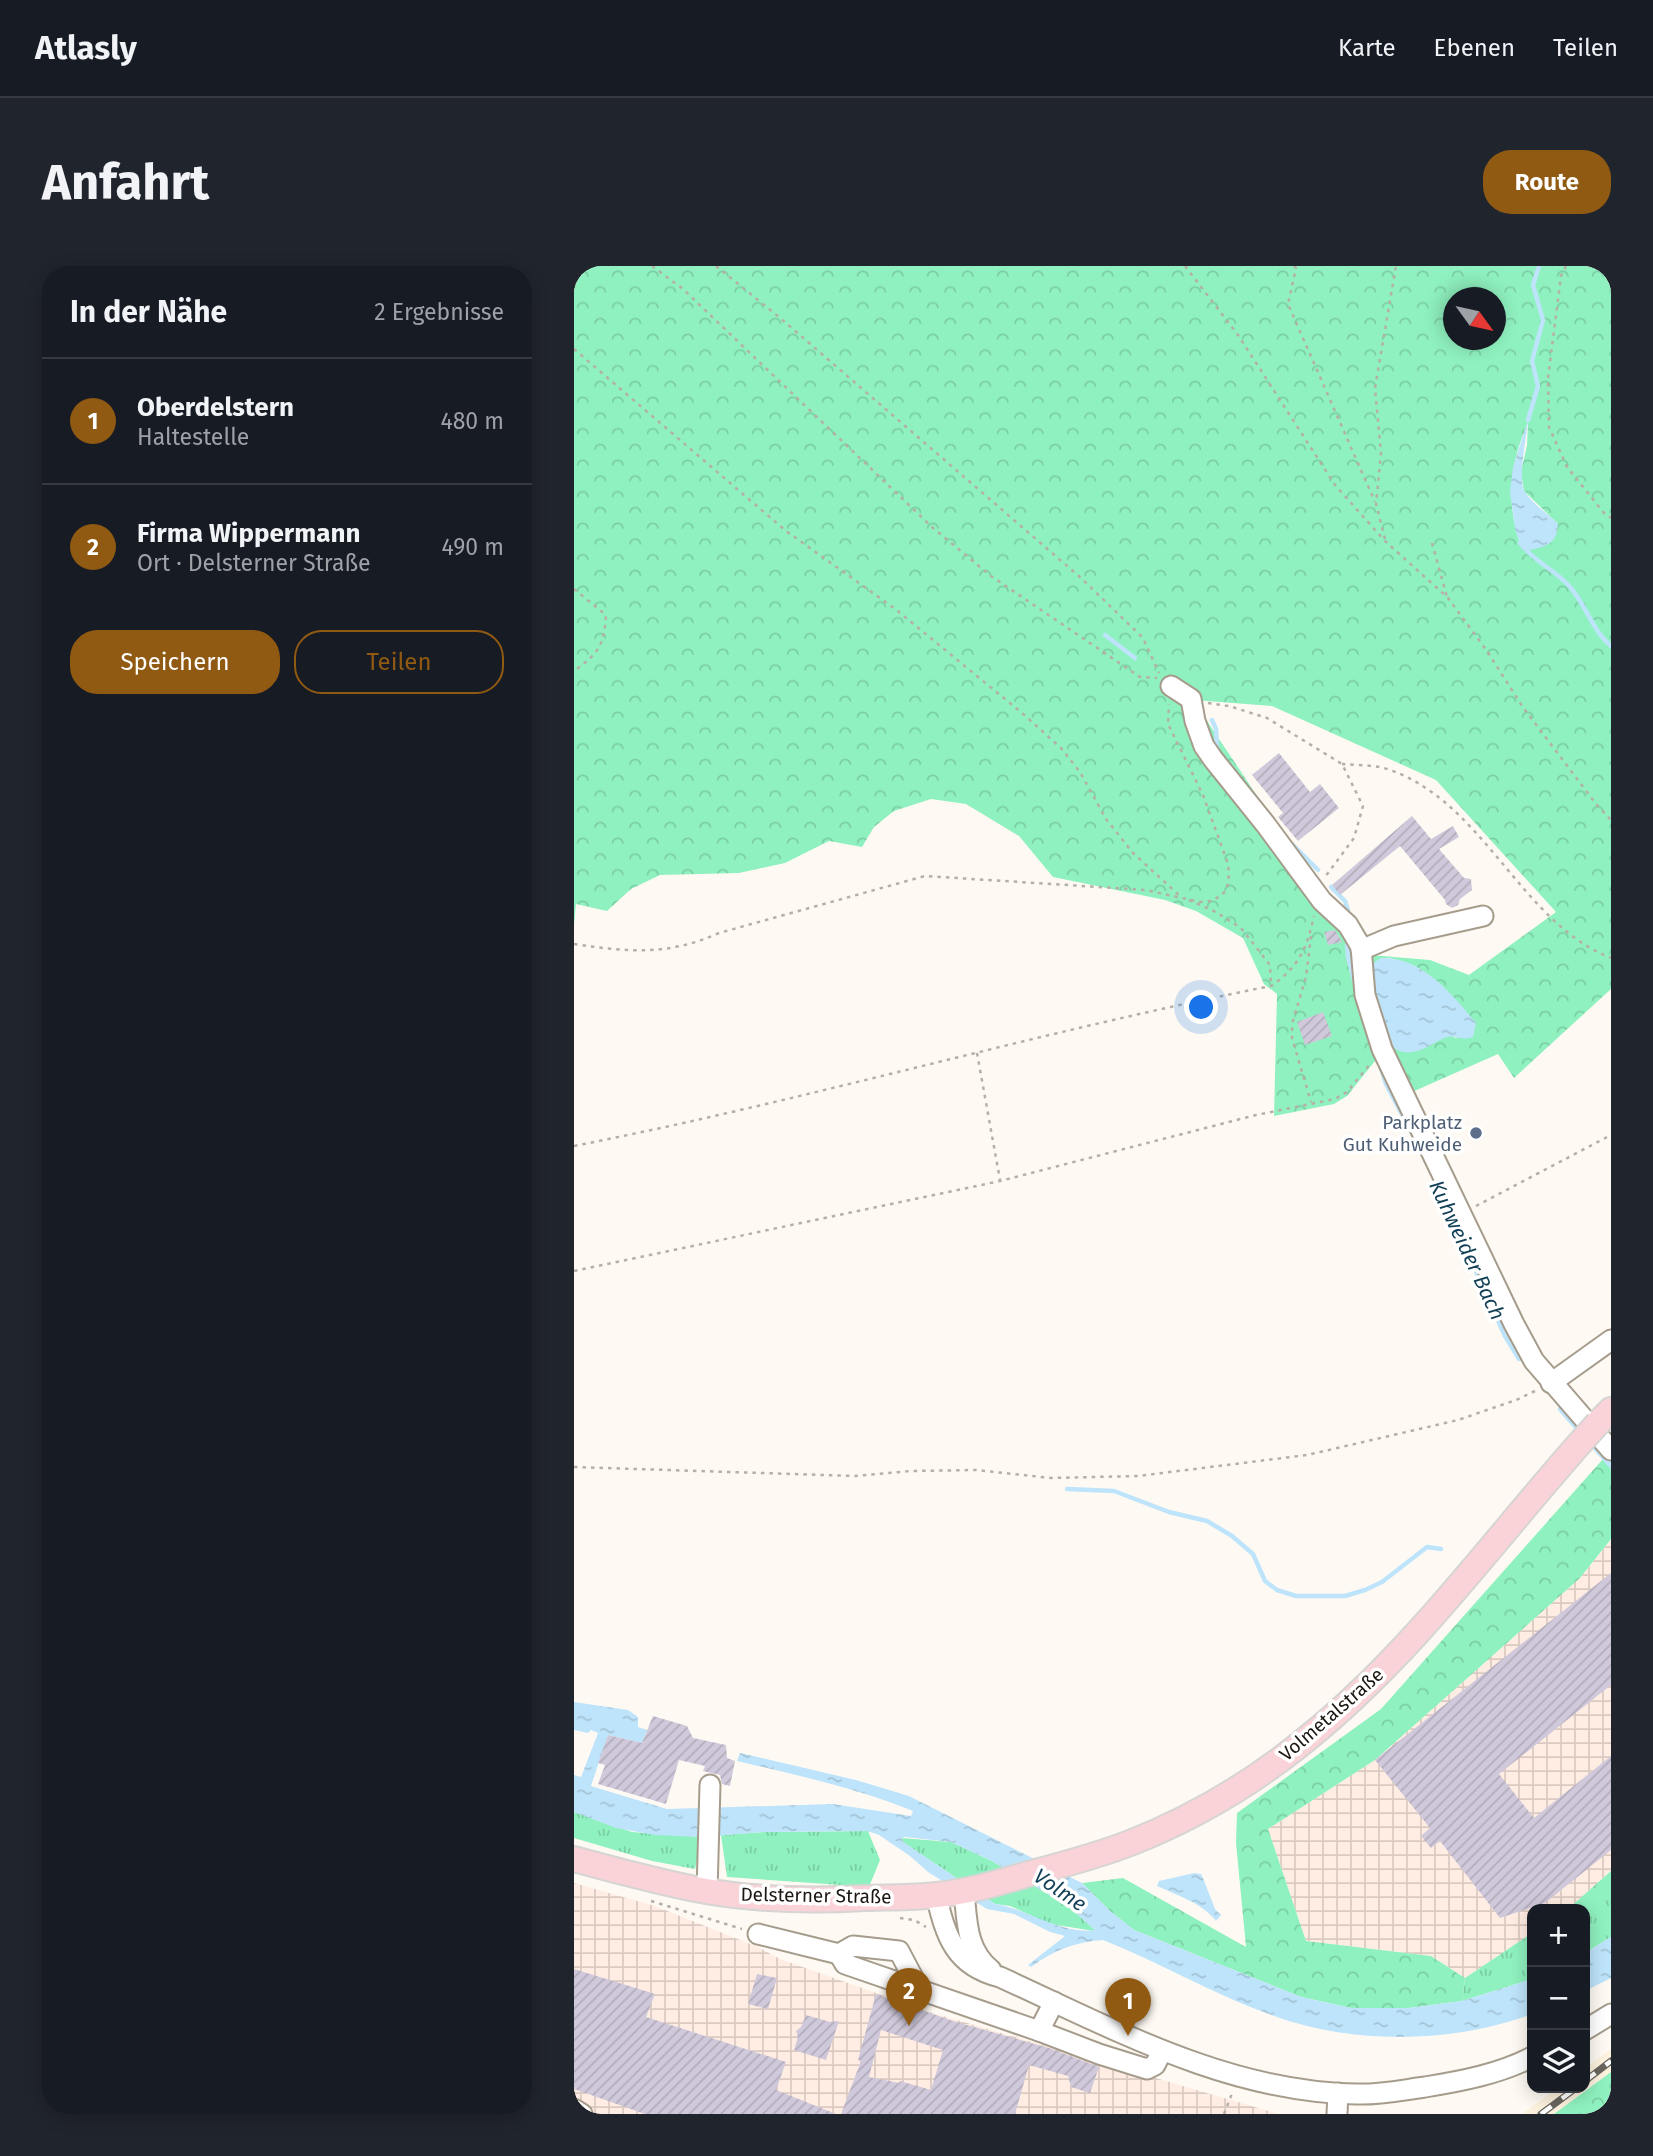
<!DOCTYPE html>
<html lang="de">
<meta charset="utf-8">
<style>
:root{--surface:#171b24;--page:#20242c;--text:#f1f3f6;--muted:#9ea1a6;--line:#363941;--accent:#915a12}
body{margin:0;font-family:"Fira Sans",sans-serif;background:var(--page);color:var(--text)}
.controls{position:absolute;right:21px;bottom:21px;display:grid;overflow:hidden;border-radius:14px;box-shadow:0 4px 18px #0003}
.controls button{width:63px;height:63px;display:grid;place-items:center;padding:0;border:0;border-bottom:2px solid var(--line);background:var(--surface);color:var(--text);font:35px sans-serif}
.compass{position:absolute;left:869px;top:21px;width:63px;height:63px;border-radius:50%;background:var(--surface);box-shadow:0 4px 18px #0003;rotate:123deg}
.you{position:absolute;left:628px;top:742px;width:24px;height:24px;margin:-18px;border:5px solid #fff;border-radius:50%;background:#1a73e8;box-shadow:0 0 0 10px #1a73e833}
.badge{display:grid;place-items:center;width:46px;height:46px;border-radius:50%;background:var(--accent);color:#fff;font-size:23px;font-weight:700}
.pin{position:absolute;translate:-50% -58px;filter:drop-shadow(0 2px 4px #0008)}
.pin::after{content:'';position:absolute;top:37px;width:24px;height:21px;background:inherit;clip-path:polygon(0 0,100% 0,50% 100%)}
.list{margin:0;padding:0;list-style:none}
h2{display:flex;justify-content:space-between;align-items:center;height:91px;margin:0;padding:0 28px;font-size:30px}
h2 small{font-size:23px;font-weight:400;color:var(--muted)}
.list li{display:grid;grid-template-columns:46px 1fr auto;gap:21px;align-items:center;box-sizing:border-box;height:126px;padding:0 28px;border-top:2px solid var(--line)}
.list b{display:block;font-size:26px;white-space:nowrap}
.list p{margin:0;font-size:23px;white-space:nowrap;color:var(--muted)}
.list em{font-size:23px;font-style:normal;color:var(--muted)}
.actions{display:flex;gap:14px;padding:21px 28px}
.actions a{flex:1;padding:16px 0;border:2px solid var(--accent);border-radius:28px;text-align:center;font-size:24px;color:var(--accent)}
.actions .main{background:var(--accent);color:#fff}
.icon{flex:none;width:38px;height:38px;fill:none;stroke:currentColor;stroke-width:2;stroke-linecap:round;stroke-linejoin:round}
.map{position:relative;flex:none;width:1037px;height:1848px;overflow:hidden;border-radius:28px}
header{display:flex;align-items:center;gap:42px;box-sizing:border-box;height:98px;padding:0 35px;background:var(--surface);border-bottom:2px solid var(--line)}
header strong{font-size:33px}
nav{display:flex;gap:38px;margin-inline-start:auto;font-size:24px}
.intro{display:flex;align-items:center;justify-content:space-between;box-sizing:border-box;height:168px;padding:0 42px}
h1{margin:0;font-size:49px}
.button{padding:18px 32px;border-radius:28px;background:var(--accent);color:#fff;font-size:24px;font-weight:700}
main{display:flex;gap:42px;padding:0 42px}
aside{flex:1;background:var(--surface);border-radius:28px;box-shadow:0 4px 18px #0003}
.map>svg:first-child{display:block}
.built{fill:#fdf2de}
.industrial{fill:url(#industrial-grid)}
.grass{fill:url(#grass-tufts)}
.forest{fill:url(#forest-crowns);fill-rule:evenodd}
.water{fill:url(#water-ripples);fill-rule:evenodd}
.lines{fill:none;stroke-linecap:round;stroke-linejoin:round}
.stream{stroke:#bee4fb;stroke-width:4.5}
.building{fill:url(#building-hatch);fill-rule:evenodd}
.minor-casing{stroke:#a69c8c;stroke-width:23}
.major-casing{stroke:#d6d5d4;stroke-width:28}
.path{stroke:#b4b0a9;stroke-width:2.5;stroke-dasharray:3.5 5;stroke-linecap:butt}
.minor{stroke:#fff;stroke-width:19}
.major{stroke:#f9d3d7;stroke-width:24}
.rail-casing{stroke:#69655f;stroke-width:7}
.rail{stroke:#fff;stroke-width:4.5;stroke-dasharray:13;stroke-linecap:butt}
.major-bridge-casing{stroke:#d6d5d4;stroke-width:28;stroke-linecap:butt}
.major-bridge{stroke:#f9d3d7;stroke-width:24}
.service-dot{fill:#5c6f8a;stroke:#fff;stroke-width:2.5}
.labels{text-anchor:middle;stroke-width:7;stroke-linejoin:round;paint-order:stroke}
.service-label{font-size:19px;fill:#4e5e75;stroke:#fff;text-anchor:end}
.street-label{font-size:19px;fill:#1b1711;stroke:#fff}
.water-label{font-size:21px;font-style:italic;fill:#103f56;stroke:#fff}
</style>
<header>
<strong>Atlasly</strong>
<nav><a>Karte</a><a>Ebenen</a><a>Teilen</a></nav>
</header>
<div class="intro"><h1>Anfahrt</h1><a class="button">Route</a></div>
<main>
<aside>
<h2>In der Nähe<small>2 Ergebnisse</small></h2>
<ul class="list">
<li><span class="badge">1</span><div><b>Oberdelstern</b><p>Haltestelle</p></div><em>480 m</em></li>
<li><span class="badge">2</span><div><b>Firma Wippermann</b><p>Ort · Delsterner Straße</p></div><em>490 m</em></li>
</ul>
<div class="actions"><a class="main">Speichern</a><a>Teilen</a></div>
</aside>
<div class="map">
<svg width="1037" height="1848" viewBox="0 0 1037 1848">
<defs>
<pattern id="industrial-grid" width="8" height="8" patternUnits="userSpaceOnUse" patternTransform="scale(1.75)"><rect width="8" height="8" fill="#ffede3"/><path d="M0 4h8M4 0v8" fill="none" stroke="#dacac2"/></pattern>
<pattern id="grass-tufts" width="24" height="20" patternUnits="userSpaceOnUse" patternTransform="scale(1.75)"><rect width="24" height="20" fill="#8ff1bf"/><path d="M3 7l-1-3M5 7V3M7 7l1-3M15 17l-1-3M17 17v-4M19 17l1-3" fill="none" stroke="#7bcea3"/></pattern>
<pattern id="forest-crowns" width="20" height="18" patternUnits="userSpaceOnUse" patternTransform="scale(1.75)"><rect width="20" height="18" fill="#8ff1bf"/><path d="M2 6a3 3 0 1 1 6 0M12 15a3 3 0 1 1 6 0" fill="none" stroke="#7bcea3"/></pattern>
<pattern id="water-ripples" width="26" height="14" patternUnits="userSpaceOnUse" patternTransform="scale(1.75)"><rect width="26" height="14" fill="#bee4fb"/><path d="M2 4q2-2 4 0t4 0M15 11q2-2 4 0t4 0" fill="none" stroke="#a3c3d6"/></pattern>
<pattern id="building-hatch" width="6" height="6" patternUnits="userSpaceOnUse" patternTransform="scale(1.75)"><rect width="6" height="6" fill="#d0c9db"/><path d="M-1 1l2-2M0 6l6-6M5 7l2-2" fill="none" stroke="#b2acbb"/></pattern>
</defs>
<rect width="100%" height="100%" fill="#fefaf3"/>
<polygon class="built" points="1037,1783 1037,1806 980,1848 948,1848 984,1822 1011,1822 1011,1802"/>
<g class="industrial">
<polygon points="1037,1273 1037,1605 994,1643 958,1643 958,1667 891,1712 857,1690 732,1675 694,1563 801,1494 1006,1312"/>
<polygon points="0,1617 81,1640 184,1681 206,1693 359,1747 705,1848 0,1848"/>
</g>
<g class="grass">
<polygon points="0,1546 58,1566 128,1571 121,1603 78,1595 0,1572"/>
<polygon points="294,1565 306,1594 295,1621 153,1611 147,1569 191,1566"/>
<polygon points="328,1572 377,1576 418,1595 494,1640 521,1664 520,1665 476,1658 436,1640 421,1638 329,1576"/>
<polygon points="1037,1605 1037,1671 1011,1687 1011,1643 994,1643"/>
<polygon points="958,1667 958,1713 888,1735 891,1712"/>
</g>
<g class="forest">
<path d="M 0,0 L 1037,0 L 1037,723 L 940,812 L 924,788 L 836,827 L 805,790 L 773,830 L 760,838 L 700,850 L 703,728 L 690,718 L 669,672 L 622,645 L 591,634 L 479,611 L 445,570 L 392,538 L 357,533 L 320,545 L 300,561 L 288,581 L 255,575 L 211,597 L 165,607 L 86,609 L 57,623 L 33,645 L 2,638 L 0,659 ZM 880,32 L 922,32 L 922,74 L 880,74 ZM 954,157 L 953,179 L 947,206 L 950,225 L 984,258 L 946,277 C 932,237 936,196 954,157 ZM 619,434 L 698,440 L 862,514 L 982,646 L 895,709 L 856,694 L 796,689 L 738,612 ZM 807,692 C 847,691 878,728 901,757 L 882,772 L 876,769 Z"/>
<polygon points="1037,1184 1037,1273 1006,1312 801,1494 694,1563 732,1675 857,1690 891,1712 888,1735 835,1742 777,1742 727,1731 560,1664 536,1645 508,1617 549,1612 672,1681 662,1577 663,1547 807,1443"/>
<polygon points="1037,1806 1037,1848 980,1848"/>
</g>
<g class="water">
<path d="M 954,154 C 953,171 943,213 951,226 C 959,238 974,248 984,258 C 983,277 974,280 956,284 L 946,277 L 941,263 L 936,225 L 939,201 Z"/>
<path d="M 807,692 C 848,691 878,728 902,757 L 899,771 C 889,775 881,769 873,771 C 861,775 851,785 838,786 C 801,791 801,730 796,704 L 801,696 Z"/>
<path d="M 0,1436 L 54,1444 L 64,1451 L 64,1461 L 73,1464 L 68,1477 L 34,1469 L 17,1520 L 93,1543 L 259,1538 L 337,1550 L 339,1545 C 282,1522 223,1509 163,1495 L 166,1487 L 282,1514 L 335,1530 L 508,1617 L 536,1645 L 560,1664 L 727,1731 L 777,1742 L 835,1742 L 888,1735 L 958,1713 L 958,1748 C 876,1778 777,1779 695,1748 C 638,1728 585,1696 529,1674 C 501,1676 480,1684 457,1701 L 454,1699 L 491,1670 L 476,1666 L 440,1648 L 413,1643 L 354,1606 L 336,1590 L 305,1569 L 293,1565 L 191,1566 L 128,1571 L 81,1569 L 42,1562 L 0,1546 L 0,1509 L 7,1511 L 24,1467 L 17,1464 L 14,1467 L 0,1464 ZM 331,1571 L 377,1576 L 418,1595 L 494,1640 L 521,1664 C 487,1669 454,1643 421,1638 L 329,1576 L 328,1572 Z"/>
<path d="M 620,1607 L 627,1608 L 629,1612 L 641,1643 L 647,1649 L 642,1655 C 627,1636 604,1630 583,1620 L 585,1615 Z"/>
<polygon points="1037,1671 1037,1712 1011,1725 1011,1687"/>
</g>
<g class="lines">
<g class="stream">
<polyline points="954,154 964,120 958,95 969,54 959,19 965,0"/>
<path d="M 946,277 C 960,296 982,304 996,321 C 1012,339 1018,364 1037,380"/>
<polyline points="531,369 561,392"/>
<polyline points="638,454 642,463 643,484"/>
<polyline points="718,578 744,604"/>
<polyline points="757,621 771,635 774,644"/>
<polyline points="773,678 774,691 781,718"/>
<polyline points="807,802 812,818 841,873"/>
<polyline points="863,919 931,1070 945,1093"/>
<polyline points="986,1143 1006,1166"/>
<polyline points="1017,1178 1037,1200"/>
<polyline points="493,1223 540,1225 595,1246 633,1255 658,1270 679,1288 691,1315 703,1324 722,1330 771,1330 791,1324 808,1316 853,1281 867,1283"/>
</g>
</g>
<g class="building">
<polygon points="705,487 736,526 746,518 765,542 724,575 704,551 709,547 678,509"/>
<polygon points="838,550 857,573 879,560 885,571 865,583 890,612 897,613 898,624 886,633 884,639 878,642 872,638 871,634 826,580 766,629 758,619"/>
<polygon points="761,664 768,676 754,679 750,666"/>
<polygon points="749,746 758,770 731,779 723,756"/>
<polygon points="1037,1307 1037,1419 925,1508 960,1552 1037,1490 1037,1584 971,1637 926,1652 866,1575 857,1582 847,1570 856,1562 801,1494"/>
<polygon points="79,1450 113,1460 119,1472 152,1479 153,1492 161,1495 156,1520 148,1518 146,1509 129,1505 131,1500 105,1494 92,1538 24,1518 31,1499 24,1497 34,1469 68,1477"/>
<polygon points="0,1703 81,1728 72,1751 212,1796 202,1824 262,1848 71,1848 0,1823"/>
<polygon points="183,1708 203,1712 194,1743 174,1738"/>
<path d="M 302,1728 L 379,1755 L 475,1782 L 525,1801 L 516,1827 L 497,1821 L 494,1810 L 455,1799 L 441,1848 L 267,1848 L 287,1795 L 284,1794 ZM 307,1764 L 369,1784 L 357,1824 L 326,1815 L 325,1817 L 295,1811 Z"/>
<polygon points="232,1749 256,1756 265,1755 252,1794 220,1784 224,1771 222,1765 227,1761"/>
</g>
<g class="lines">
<g class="minor-casing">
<g id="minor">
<polyline points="597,420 617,433 621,455 630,480 639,493 692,559 748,635 774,659 787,681 791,729 808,783 940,1058 960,1095 1037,1184"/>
<polyline points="787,684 820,670 909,650"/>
<polyline points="977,1117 1037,1074"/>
<polyline points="133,1625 136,1519"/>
<path d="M 390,1625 C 393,1655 392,1684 417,1704"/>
<path d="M 362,1629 C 372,1671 381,1700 426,1711 C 540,1763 654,1826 782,1828 C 806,1829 828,1824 851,1821 C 888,1815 925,1808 958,1791"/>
<polyline points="184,1668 265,1688"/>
<polyline points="345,1723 325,1685 279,1680 265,1688 271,1698 465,1765 480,1736"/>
<polyline points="1011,1764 1037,1748"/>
<polyline points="465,1765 525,1788 573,1803 581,1799 588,1785"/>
<polyline points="0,1843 8,1848"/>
<polyline points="763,1848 764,1827"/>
</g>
</g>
<g class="major-casing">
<g id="major">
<polyline points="1024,1157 1037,1144"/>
<path d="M 0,1593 C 44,1605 87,1617 132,1625 C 184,1634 238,1635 291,1632 C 315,1631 339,1632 362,1629 C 394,1626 424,1617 454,1608 C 488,1599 523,1590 556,1577 C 625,1550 691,1509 747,1461 C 845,1378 921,1273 1006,1177"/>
</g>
</g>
<g class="path">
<polyline points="78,0 109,23 359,262 417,310 566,411 583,412"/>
<polyline points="142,0 205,51 507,312 569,372 585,407"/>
<polyline points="611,0 664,69 761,219 811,275 874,332 913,385 948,440 1022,538 1037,554"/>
<polyline points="720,0 722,2 714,38 801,236"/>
<polyline points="992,0 987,10 974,112 975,161 993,201 1030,247 1037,252"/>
<polyline points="0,83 212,265 320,342 448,447 487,482 506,506 532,553 559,587 606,630"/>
<polyline points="811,273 802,238 807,187 801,122 822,0"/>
<polyline points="858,277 873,331"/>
<path d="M 0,323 L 32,349 C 30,379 25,387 0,405"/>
<polyline points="634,437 655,440 693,452 768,498 789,540 780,572 751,611"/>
<path d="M 768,498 C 781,499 797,499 810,502 C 909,532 945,656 1037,692"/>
<polyline points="615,634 642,646 667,662 696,699 697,720"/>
<polyline points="737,670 732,711 718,758 718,772 737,836"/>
<path d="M 0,678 C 54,686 94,690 145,667 L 351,610 L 572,624 L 626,636 L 637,635 L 648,629 L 653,623 L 655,608 L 654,598 L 629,529 L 594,458 L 595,438"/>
<polyline points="403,787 426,914"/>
<path d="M 0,880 C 234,834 463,766 697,720 C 725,701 733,682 740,650"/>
<polyline points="902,940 1037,869"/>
<polyline points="0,1005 426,915 682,849 761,833 773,826 797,797"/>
<polyline points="0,1201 281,1210 336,1205 402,1204 477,1212 564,1210 733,1189 884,1154 942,1134 961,1125"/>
<polyline points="77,1635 168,1663"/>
<polyline points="326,1652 340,1654 352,1661"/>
<polyline points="650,1848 659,1825"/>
</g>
<use href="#minor" class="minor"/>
<use href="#major" class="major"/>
<g class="rail-casing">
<g id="rail">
<polyline points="1011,1815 1037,1795"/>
<polyline points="967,1848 1002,1822"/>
</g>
</g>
<use href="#rail" class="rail"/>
<g class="major-bridge-casing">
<polyline id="major-bridge" points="1006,1177 1024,1157"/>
</g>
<use href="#major-bridge" class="major-bridge"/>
</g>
<circle class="service-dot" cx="902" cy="867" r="7"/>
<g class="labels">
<g class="service-label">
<text x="888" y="863">Parkplatz<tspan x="888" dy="22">Gut Kuhweide</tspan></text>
</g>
<g class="street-label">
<text transform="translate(757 1448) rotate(-41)" y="7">Volmetalstraße</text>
<text transform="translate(242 1629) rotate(1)" y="7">Delsterner Straße</text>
</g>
<g class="water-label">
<text transform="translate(893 984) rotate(65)" y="7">Kuhweider Bach</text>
<text transform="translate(486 1624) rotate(34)" y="7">Volme</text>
</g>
</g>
</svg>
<div class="controls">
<button>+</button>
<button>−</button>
<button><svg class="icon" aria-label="layers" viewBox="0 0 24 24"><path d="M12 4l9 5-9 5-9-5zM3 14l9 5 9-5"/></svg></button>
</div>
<svg class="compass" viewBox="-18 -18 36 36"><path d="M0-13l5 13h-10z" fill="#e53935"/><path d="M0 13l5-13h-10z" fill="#9ea1a6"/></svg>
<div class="you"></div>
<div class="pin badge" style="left:554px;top:1770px">1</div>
<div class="pin badge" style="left:335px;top:1760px">2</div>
</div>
</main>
